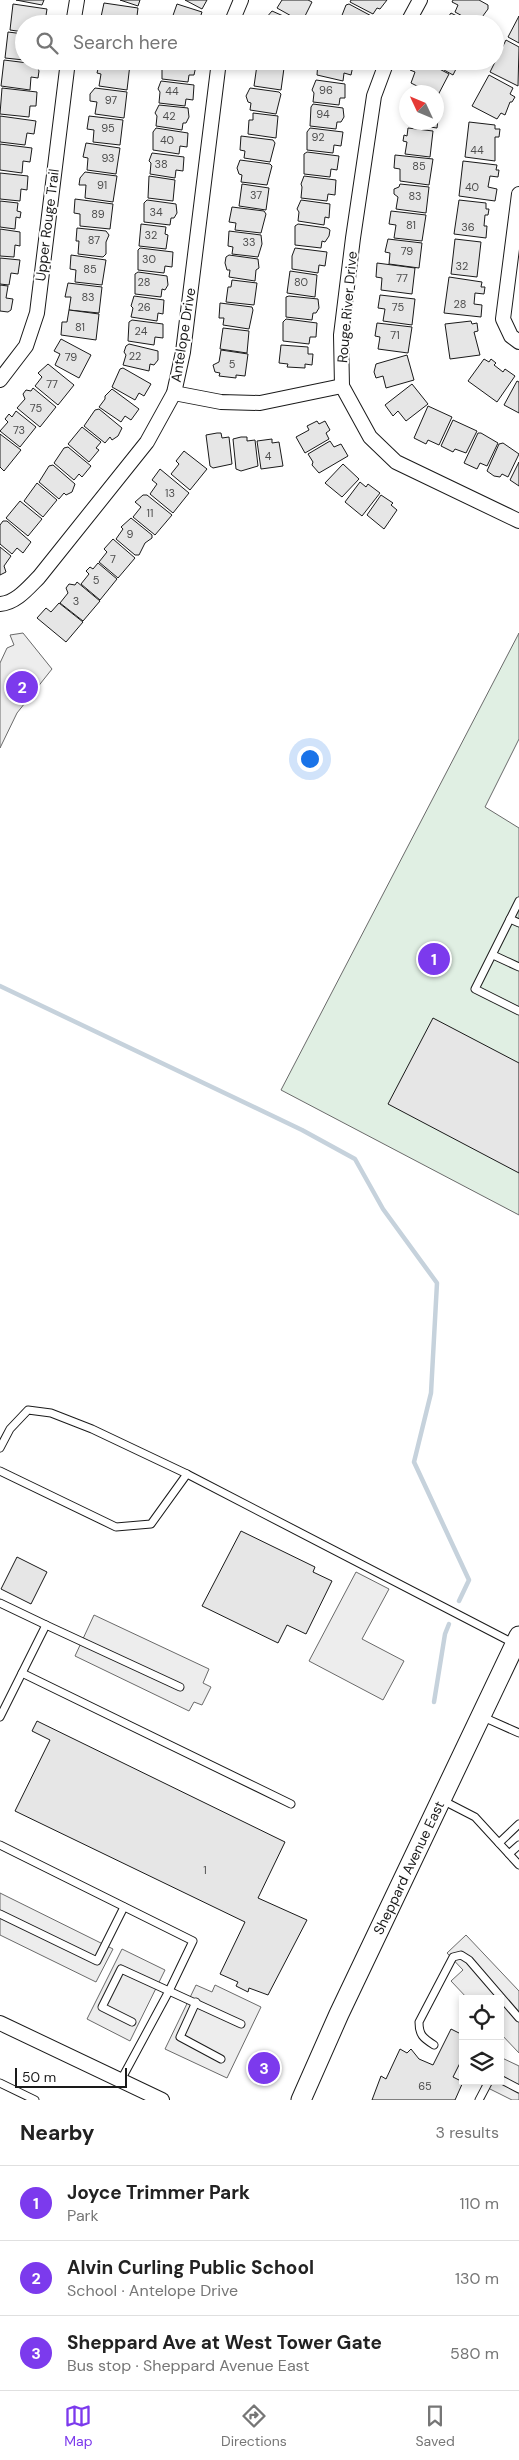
<!DOCTYPE html>
<meta charset="utf-8">
<style>
:root{--surface:#fff;--page:#f2f2f2;--text:#222;--muted:#767676;--line:#e0e0e0;--accent:#7c3aed}
body{margin:0;font-family:"DM Sans",sans-serif;background:var(--page);color:var(--text)}
.controls{position:absolute;right:15px;bottom:15px;display:grid;overflow:hidden;border-radius:0px;box-shadow:0 2px 8px #0003}
.controls button{width:45px;height:45px;display:grid;place-items:center;padding:0;border:0;border-bottom:1px solid var(--line);background:var(--surface);color:var(--text);font:25px sans-serif}
.compass{position:absolute;left:399px;top:85px;width:45px;height:45px;border-radius:50%;background:var(--surface);box-shadow:0 2px 8px #0003;rotate:314deg}
.scale{position:absolute;left:15px;bottom:12px;width:112px;box-sizing:border-box;padding-left:5px;border:2px solid #1a1a1a;border-top:0;font-size:14px;line-height:18px;white-space:nowrap;color:#1a1a1a;-webkit-text-stroke:4px #fff;paint-order:stroke}
.you{position:absolute;left:309px;top:758px;width:18px;height:18px;margin:-12px;border:4px solid #fff;border-radius:50%;background:#1a73e8;box-shadow:0 0 0 8px #1a73e833}
.badge{display:grid;place-items:center;width:32px;height:32px;border-radius:50%;background:var(--accent);color:#fff;font-size:16px;font-weight:700}
.pin{position:absolute;translate:-50% -50%;border:2px solid #fff;box-shadow:0 1px 5px #0006}
.list{margin:0;padding:0;list-style:none}
h2{display:flex;justify-content:space-between;align-items:center;height:65px;margin:0;padding:0 20px;font-size:21px}
h2 small{font-size:16px;font-weight:400;color:var(--muted)}
.list li{display:grid;grid-template-columns:32px 1fr auto;gap:15px;align-items:center;box-sizing:border-box;height:75px;padding:0 20px;border-top:1px solid var(--line)}
.list b{display:block;font-size:19px;white-space:nowrap}
.list p{margin:0;font-size:16px;white-space:nowrap;color:var(--muted)}
.list em{font-size:16px;font-style:normal;color:var(--muted)}
.icon{flex:none;width:28px;height:28px;fill:none;stroke:currentColor;stroke-width:2;stroke-linecap:round;stroke-linejoin:round}
.map{position:relative;flex:none;width:519px;height:2100px;overflow:hidden}
.search{position:absolute;background:var(--surface);box-shadow:0 2px 8px #0003;left:15px;right:15px;top:15px;height:55px;display:flex;align-items:center;gap:12px;box-sizing:border-box;padding:0 18px;border-radius:28px;color:var(--muted);font-size:19px}
.sheet{height:290px;background:var(--surface)}
nav{display:flex;justify-content:space-around;align-items:center;box-sizing:border-box;height:70px;border-top:1px solid var(--line);background:var(--surface);font-size:14px;color:var(--muted)}
nav a{display:grid;justify-items:center;gap:2px}
nav .on{color:var(--accent)}
.map>svg:first-child{display:block}
.green{fill:#e0efe3;stroke:#6a6a6a}
.parking{fill:#ededed;stroke:#6a6a6a}
.lines{fill:none;stroke-linecap:round;stroke-linejoin:round}
.stream{stroke:#c6d2dc;stroke-width:4.5}
.building{fill:#e6e6e6;stroke:#1a1a1a}
.service-casing{stroke:#1a1a1a;stroke-width:9}
.minor-casing{stroke:#1a1a1a;stroke-width:16}
.secondary-casing{stroke:#1a1a1a;stroke-width:21}
.service{stroke:#fff;stroke-width:7}
.minor{stroke:#fff;stroke-width:14}
.secondary{stroke:#fff;stroke-width:19}
.labels{text-anchor:middle;stroke-width:4;stroke-linejoin:round;paint-order:stroke}
.number-label{font-size:11px;fill:#4d4d4d}
.street-label{font-size:14px;fill:#1a1a1a;stroke:#fff}
</style>
<div class="map">
<svg width="519" height="2100" viewBox="0 0 519 2100">
<rect width="100%" height="100%" fill="#fff"/>
<polygon class="green" points="519,633 519,739 485,807 519,828 519,1215 281,1090"/>
<g class="parking">
<polygon points="23,633 52,669 17,713 0,748 0,663 7,648 14,645 10,635"/>
<polygon points="356,1572 389,1589 362,1639 404,1661 383,1700 309,1661"/>
<polygon points="94,1615 209,1669 203,1683 211,1687 202,1705 194,1702 189,1711 75,1656"/>
<polygon points="0,1893 113,1949 96,1982 0,1935"/>
<polygon points="466,1935 519,1991 519,2053 500,2033 500,1999 468,1999 451,1981 463,1970 447,1953"/>
<polygon points="122,1949 165,1970 130,2041 87,2019"/>
<polygon points="196,1985 212,1992 215,1985 261,2007 227,2078 165,2049"/>
<polygon points="500,2057 519,2066 519,2100 512,2100 474,2081 500,2081"/>
</g>
<g class="lines">
<g class="stream">
<polyline points="0,986 302,1130 355,1159 383,1209 437,1283 431,1393 414,1462 469,1580 459,1601"/>
<polyline points="434,1702 445,1634 449,1624"/>
</g>
</g>
<g class="building">
<polygon points="16,0 44,0 42,5"/>
<polygon points="120,0 140,0 138,6"/>
<polygon points="185,0 207,0 202,9"/>
<polygon points="282,0 308,0 312,2 302,22 277,8"/>
<polygon points="351,0 387,0 380,9 377,8 373,14 350,2"/>
<polygon points="453,0 479,0 488,5 488,9 477,24 455,12 458,5 452,2"/>
<polygon points="104,3 138,8 136,24 106,24 107,18 101,17"/>
<polygon points="13,4 47,9 45,22 24,24 24,32 10,30"/>
<polygon points="177,4 202,12 198,24 170,24"/>
<polygon points="349,4 377,19 375,24 339,23 346,5"/>
<polygon points="272,11 299,23 299,24 266,24 266,18"/>
<polygon points="451,13 472,24 443,24"/>
<polygon points="519,16 519,43 508,37"/>
<polygon points="8,32 24,34 24,60 5,58"/>
<polygon points="506,40 519,47 518,86 490,72"/>
<polygon points="4,60 36,64 39,71 38,78 31,77 30,90 1,86"/>
<polygon points="100,61 130,64 127,90 99,86 101,74 97,73"/>
<polygon points="162,61 197,61 194,75 189,75 188,82 162,79"/>
<polygon points="318,61 354,61 351,75 344,73 343,81 317,75"/>
<polygon points="414,61 424,61 449,74 437,97 436,92 429,92 411,83 415,72 410,70"/>
<polygon points="428,61 460,61 453,75"/>
<polygon points="257,65 284,68 281,90 254,86"/>
<polygon points="489,75 513,88 510,94 515,97 512,102 510,102 505,115 501,113 497,119 472,106"/>
<polygon points="316,80 345,84 345,98 340,98 339,105 313,102 314,93 312,90"/>
<polygon points="161,81 194,85 193,100 186,99 185,106 159,103 160,92 158,89"/>
<polygon points="2,88 37,92 36,106 30,106 29,117 0,114"/>
<polygon points="95,88 127,92 124,118 95,114 97,102 90,101 90,94"/>
<polygon points="250,88 279,92 281,94 276,114 250,110 251,103 248,102 246,96"/>
<polygon points="436,102 440,102 437,128 409,124 409,122 436,122"/>
<polygon points="313,104 343,108 344,117 341,122 337,122 336,129 310,126 311,107"/>
<polygon points="159,105 188,108 189,117 186,123 183,123 182,130 156,126 157,116 155,113"/>
<polygon points="253,113 278,116 276,138 248,134 249,120 253,120"/>
<polygon points="0,116 36,121 34,134 27,133 25,145 0,142"/>
<polygon points="89,116 123,120 120,145 93,142 94,130 87,129"/>
<polygon points="469,122 495,125 495,129 500,129 499,137 495,137 495,161 465,157"/>
<polygon points="156,128 188,133 187,147 180,146 179,154 153,150 153,132"/>
<polygon points="310,128 343,132 341,146 334,145 333,153 307,150 307,132"/>
<polygon points="408,128 433,131 430,157 405,154 407,142 403,141 404,135 407,136"/>
<polygon points="241,136 273,140 275,143 270,162 244,158 245,151 240,150"/>
<polygon points="86,143 120,148 116,174 87,170 88,158 83,157"/>
<polygon points="0,144 32,148 30,162 23,161 22,173 0,170"/>
<polygon points="307,152 339,156 337,170 331,169 330,177 304,174 304,154"/>
<polygon points="152,153 184,157 183,171 176,170 175,178 150,174 151,163 149,161"/>
<polygon points="395,155 433,159 429,185 400,181 400,169 394,168"/>
<polygon points="240,160 270,164 272,166 267,185 241,182 242,175 239,174 237,168"/>
<polygon points="463,161 497,165 496,170 499,170 498,177 490,176 488,187 497,189 495,201 459,196"/>
<polygon points="85,172 117,176 113,202 85,198 86,185 79,185 80,178"/>
<polygon points="0,173 28,176 27,190 21,189 20,201 0,199"/>
<polygon points="149,176 175,180 173,201 148,198"/>
<polygon points="304,176 336,180 335,195 328,194 327,201 301,198 302,187 301,184"/>
<polygon points="242,184 269,188 266,210 239,206"/>
<polygon points="400,184 429,187 426,213 396,209 398,197 394,194 394,189 399,187"/>
<polygon points="75,199 113,204 110,229 80,226 80,214 74,213"/>
<polygon points="147,200 176,204 177,213 174,218 171,218 170,225 144,222 144,203"/>
<polygon points="301,200 330,204 329,218 325,217 324,225 298,221 299,212 297,209"/>
<polygon points="459,200 486,203 486,209 489,209 488,215 485,215 484,226 487,226 486,238 454,234"/>
<polygon points="0,201 18,203 17,211 21,212 20,218 16,217 15,229 0,227"/>
<polygon points="232,207 264,211 266,214 261,233 235,230 236,223 229,222"/>
<polygon points="391,211 426,215 422,241 394,238 396,225 389,224"/>
<polygon points="141,224 166,227 165,234 168,235 166,249 139,246"/>
<polygon points="298,224 327,228 330,230 329,236 325,242 322,241 321,248 295,245 295,226"/>
<polygon points="77,228 106,231 109,235 106,242 106,254 103,257 78,254 79,241 76,241"/>
<polygon points="0,229 20,232 20,246 15,245 14,257 0,256"/>
<polygon points="229,231 261,235 262,244 258,257 232,254 233,247 228,246"/>
<polygon points="388,239 422,243 419,268 389,264 390,253 385,252"/>
<polygon points="455,239 481,242 477,277 451,274"/>
<polygon points="140,248 173,252 172,267 165,266 164,273 138,270 138,250"/>
<polygon points="295,248 327,252 325,266 319,265 318,273 292,269 292,256"/>
<polygon points="71,255 106,260 102,285 75,282 76,270 70,269"/>
<polygon points="229,255 258,259 259,268 256,270 255,281 229,277 230,270 227,270 225,263 226,257"/>
<polygon points="0,258 20,260 18,274 11,273 9,285 0,284"/>
<polygon points="377,263 415,268 412,294 381,290 382,278 376,277"/>
<polygon points="290,271 317,275 315,297 287,293"/>
<polygon points="138,272 167,276 168,285 165,290 162,289 161,297 135,294 135,274"/>
<polygon points="449,277 482,282 481,287 485,287 484,294 475,293 474,304 482,305 481,317 444,313"/>
<polygon points="232,280 257,283 254,305 226,302 228,287 231,287"/>
<polygon points="68,283 102,287 99,313 69,310 71,297 65,297"/>
<polygon points="0,285 8,286 6,298 13,299 11,310 8,312 0,311"/>
<polygon points="380,295 415,299 412,325 383,321 385,309 378,308"/>
<polygon points="134,296 164,300 163,314 158,313 157,321 131,317 133,308 131,306"/>
<polygon points="289,296 318,299 319,308 316,313 313,313 312,320 286,317 286,297"/>
<polygon points="220,303 252,307 253,310 249,329 223,325 224,318 219,318"/>
<polygon points="69,310 99,314 96,340 61,335 62,322 67,322"/>
<polygon points="286,319 317,323 316,337 310,337 309,344 283,341 283,322"/>
<polygon points="132,320 163,324 163,338 155,337 154,345 128,341 129,322"/>
<polygon points="471,321 472,324 477,323 478,331 474,332 480,355 450,359 445,324"/>
<polygon points="377,323 412,327 408,353 378,349 380,337 375,336"/>
<polygon points="223,328 249,331 247,353 220,349"/>
<polygon points="61,339 91,355 79,378 55,365 60,354 54,351"/>
<polygon points="129,344 158,351 158,360 154,365 150,364 149,371 123,365 126,355 124,352 126,346"/>
<polygon points="281,345 308,347 308,354 313,354 312,365 305,364 305,368 287,367 288,364 279,363"/>
<polygon points="221,350 248,354 245,376 236,375 236,378 219,376 220,373 215,372 213,365 219,362"/>
<polygon points="407,355 414,380 386,388 383,376 376,378 374,372 376,364"/>
<polygon points="484,359 489,362 491,359 496,363 494,365 503,372 505,369 515,376 497,402 468,381"/>
<polygon points="48,364 74,385 58,405 35,386 42,377 38,373"/>
<polygon points="123,368 151,384 144,396 139,393 135,400 112,387 120,369"/>
<polygon points="517,381 519,382 519,413 504,405"/>
<polygon points="412,384 428,404 406,421 398,411 393,416 385,405"/>
<polygon points="33,388 56,407 40,427 17,408 25,399 23,394 26,390 31,391"/>
<polygon points="112,389 139,409 131,420 125,416 121,422 99,407 105,399 105,396"/>
<polygon points="428,406 452,417 439,445 428,440 426,444 414,438"/>
<polygon points="95,410 99,409 122,428 118,436 112,440 110,437 105,443 84,426"/>
<polygon points="16,411 36,427 20,447 0,431 8,422 5,419 9,414 12,417"/>
<polygon points="453,420 477,431 466,453 455,449 453,452 441,446"/>
<polygon points="317,421 319,424 325,421 330,430 326,433 329,439 305,453 296,437 309,430 307,426"/>
<polygon points="82,427 101,442 96,448 99,450 89,462 68,444"/>
<polygon points="217,433 221,433 222,438 229,437 232,464 213,468 210,466 206,435"/>
<polygon points="481,433 498,443 487,466 480,463 477,469 464,463 478,433"/>
<polygon points="0,434 21,450 4,471 0,467"/>
<polygon points="241,437 247,437 247,441 255,440 258,466 241,471 236,469 233,439"/>
<polygon points="272,439 272,443 279,442 283,466 261,469 257,441"/>
<polygon points="330,441 334,447 341,444 348,456 319,473 312,465 313,462 308,454"/>
<polygon points="503,443 519,454 508,477 502,474 500,477 494,476 487,471 499,444"/>
<polygon points="68,447 91,466 82,477 79,474 74,480 54,463 64,448"/>
<polygon points="184,451 207,469 190,490 171,474 179,464 176,461"/>
<polygon points="519,462 519,486 510,480"/>
<polygon points="343,464 359,479 342,497 325,483"/>
<polygon points="49,466 53,465 75,484 72,492 66,495 64,493 59,499 39,482"/>
<polygon points="160,469 189,493 173,513 150,494 157,484 152,480"/>
<polygon points="360,482 366,487 368,484 380,493 362,516 345,502"/>
<polygon points="37,483 57,500 43,517 24,501"/>
<polygon points="143,495 147,495 172,515 155,535 133,517 141,507 135,502"/>
<polygon points="381,495 393,503 391,505 397,510 384,529 367,515"/>
<polygon points="20,501 42,519 28,536 6,518"/>
<polygon points="131,518 152,535 152,538 145,543 139,555 135,555 116,539 123,529 121,527"/>
<polygon points="3,521 7,521 31,542 23,553 17,548 12,554 0,544 0,525"/>
<polygon points="113,539 135,558 118,578 99,562 107,552 104,549"/>
<polygon points="0,547 11,556 4,566 6,572 0,575"/>
<polygon points="98,563 117,579 100,600 81,584 89,574 86,571 90,567 93,569"/>
<polygon points="77,582 100,601 83,621 60,603 68,593 66,588 69,584 75,585"/>
<polygon points="59,603 83,622 66,642 37,618 46,608 51,612"/>
<polygon points="433,1018 519,1063 519,1173 388,1104"/>
<polygon points="241,1531 315,1567 313,1572 332,1581 306,1634 287,1625 278,1643 202,1606"/>
<polygon points="17,1557 47,1572 31,1604 1,1589"/>
<polygon points="37,1721 285,1842 258,1898 307,1920 268,1995 249,1988 248,1992 236,1986 238,1982 220,1974 245,1922 15,1811 50,1740 32,1731"/>
<polygon points="451,2029 463,2035 463,2057 453,2077 463,2082 455,2100 372,2100 381,2076 386,2079 400,2049 407,2053 411,2049 419,2059 433,2065"/>
</g>
<g class="lines">
<g class="service-casing">
<g id="service">
<polyline points="519,901 475,989 519,1011"/>
<polyline points="510,919 519,923"/>
<polyline points="493,955 519,967"/>
<polyline points="0,1448 10,1429 28,1410 51,1413 92,1429 187,1474 515,1644"/>
<polyline points="0,1471 116,1527 151,1524 187,1474"/>
<polyline points="0,1603 46,1625"/>
<polyline points="22,1673 46,1625 180,1687"/>
<polyline points="0,1717 22,1673 291,1804"/>
<polyline points="483,1717 519,1733"/>
<polyline points="442,1800 475,1817 519,1865"/>
<polyline points="499,1843 519,1824"/>
<polyline points="0,1845 193,1941 169,1991 121,2080"/>
<polyline points="509,1854 519,1845"/>
<polyline points="0,1914 97,1961 124,1907"/>
<polyline points="196,2002 180,2037 221,2059"/>
<polyline points="132,2022 102,2007 121,1969 241,2024"/>
<path d="M 434,2045 C 423,2038 419,2035 419,2022 L 453,1957 L 461,1955 L 469,1960 L 519,2018"/>
<polyline points="500,2079 519,2089"/>
<polyline points="0,2083 35,2100"/>
<polyline points="479,2100 489,2081"/>
</g>
</g>
<g class="minor-casing">
<g id="minor">
<polyline points="73,24 77,0"/>
<polyline points="231,24 241,0"/>
<polyline points="407,24 420,0"/>
<polyline points="387,61 374,96 353,238 341,335 342,386 370,437 396,462 519,521"/>
<polyline points="519,194 503,319 511,336 519,342"/>
<polyline points="0,380 26,346 37,313 68,61"/>
<polyline points="174,393 221,402 260,403 342,386"/>
<path d="M 0,604 C 16,603 28,588 39,577 L 147,442 L 174,393 L 183,352 L 219,61"/>
<polyline points="0,2023 162,2100"/>
</g>
</g>
<g class="secondary-casing">
<g id="secondary">
<path id="s1" d="M 301,2100 L 339,2014 L 519,1636"/>
</g>
</g>
<use href="#service" class="service"/>
<use href="#minor" class="minor"/>
<use href="#secondary" class="secondary"/>
</g>
<g class="labels">
<g class="number-label">
<text x="326" y="94">96</text>
<text x="172" y="95">44</text>
<text x="111" y="104">97</text>
<text x="323" y="118">94</text>
<text x="169" y="120">42</text>
<text x="108" y="132">95</text>
<text x="318" y="141">92</text>
<text x="167" y="144">40</text>
<text x="477" y="154">44</text>
<text x="108" y="162">93</text>
<text x="161" y="168">38</text>
<text x="419" y="170">85</text>
<text x="102" y="189">91</text>
<text x="472" y="191">40</text>
<text x="256" y="199">37</text>
<text x="415" y="200">83</text>
<text x="156" y="216">34</text>
<text x="98" y="218">89</text>
<text x="411" y="229">81</text>
<text x="468" y="231">36</text>
<text x="151" y="239">32</text>
<text x="94" y="244">87</text>
<text x="249" y="246">33</text>
<text x="407" y="255">79</text>
<text x="149" y="263">30</text>
<text x="462" y="270">32</text>
<text x="90" y="273">85</text>
<text x="402" y="282">77</text>
<text x="144" y="286">28</text>
<text x="301" y="286">80</text>
<text x="88" y="301">83</text>
<text x="460" y="308">28</text>
<text x="144" y="311">26</text>
<text x="398" y="311">75</text>
<text x="80" y="331">81</text>
<text x="141" y="335">24</text>
<text x="395" y="339">71</text>
<text x="135" y="360">22</text>
<text x="71" y="361">79</text>
<text x="232" y="368">5</text>
<text x="52" y="388">77</text>
<text x="36" y="412">75</text>
<text x="19" y="434">73</text>
<text x="268" y="460">4</text>
<text x="170" y="497">13</text>
<text x="150" y="517">11</text>
<text x="130" y="538">9</text>
<text x="113" y="563">7</text>
<text x="96" y="584">5</text>
<text x="76" y="605">3</text>
<text x="205" y="1874">1</text>
<text x="425" y="2090">65</text>
</g>
<g class="street-label">
<text transform="translate(47 225) rotate(-83)" y="5">Upper Rouge Trail</text>
<text transform="translate(347 307) rotate(-85)" y="5">Rouge River Drive</text>
<text transform="translate(183 335) rotate(-81)" y="5">Antelope Drive</text>
<text dy="5" stroke="none"><textPath href="#s1" startOffset="256">Sheppard Avenue East</textPath></text>
</g>
</g>
</svg>
<div class="controls">
<button><svg class="icon" aria-label="locate" viewBox="0 0 24 24"><circle cx="12" cy="12" r="6"/><path d="M12 2v4M12 18v4M2 12h4M18 12h4"/></svg></button>
<button><svg class="icon" aria-label="layers" viewBox="0 0 24 24"><path d="M12 4l9 5-9 5-9-5zM3 14l9 5 9-5"/></svg></button>
</div>
<svg class="compass" viewBox="-18 -18 36 36"><path d="M0-13l5 13h-10z" fill="#e53935"/><path d="M0 13l5-13h-10z" fill="#767676"/></svg>
<div class="scale">50 m</div>
<div class="you"></div>
<div class="pin badge" style="left:434px;top:959px">1</div>
<div class="pin badge" style="left:22px;top:687px">2</div>
<div class="pin badge" style="left:264px;top:2068px">3</div>
<div class="search"><svg class="icon" aria-label="search" viewBox="0 0 24 24"><circle cx="10" cy="10" r="6"/><path d="M15 15l6 6"/></svg>Search here</div>
</div>
<section class="sheet">
<h2>Nearby<small>3 results</small></h2>
<ul class="list">
<li><span class="badge">1</span><div><b>Joyce Trimmer Park</b><p>Park</p></div><em>110 m</em></li>
<li><span class="badge">2</span><div><b>Alvin Curling Public School</b><p>School · Antelope Drive</p></div><em>130 m</em></li>
<li><span class="badge">3</span><div><b>Sheppard Ave at West Tower Gate</b><p>Bus stop · Sheppard Avenue East</p></div><em>580 m</em></li>
</ul>
</section>
<nav>
<a class="on"><svg class="icon" aria-label="map" viewBox="0 0 24 24"><path d="M3 6l6-2 6 2 6-2v14l-6 2-6-2-6 2zM9 4v14M15 6v14"/></svg>Map</a>
<a><svg class="icon" aria-label="directions" viewBox="0 0 24 24"><path d="M12 3l9 9-9 9-9-9zM9 14v-3h6M13 9l2 2-2 2"/></svg>Directions</a>
<a><svg class="icon" aria-label="saved" viewBox="0 0 24 24"><path d="M7 4h10v16l-5-4-5 4z"/></svg>Saved</a>
</nav>
